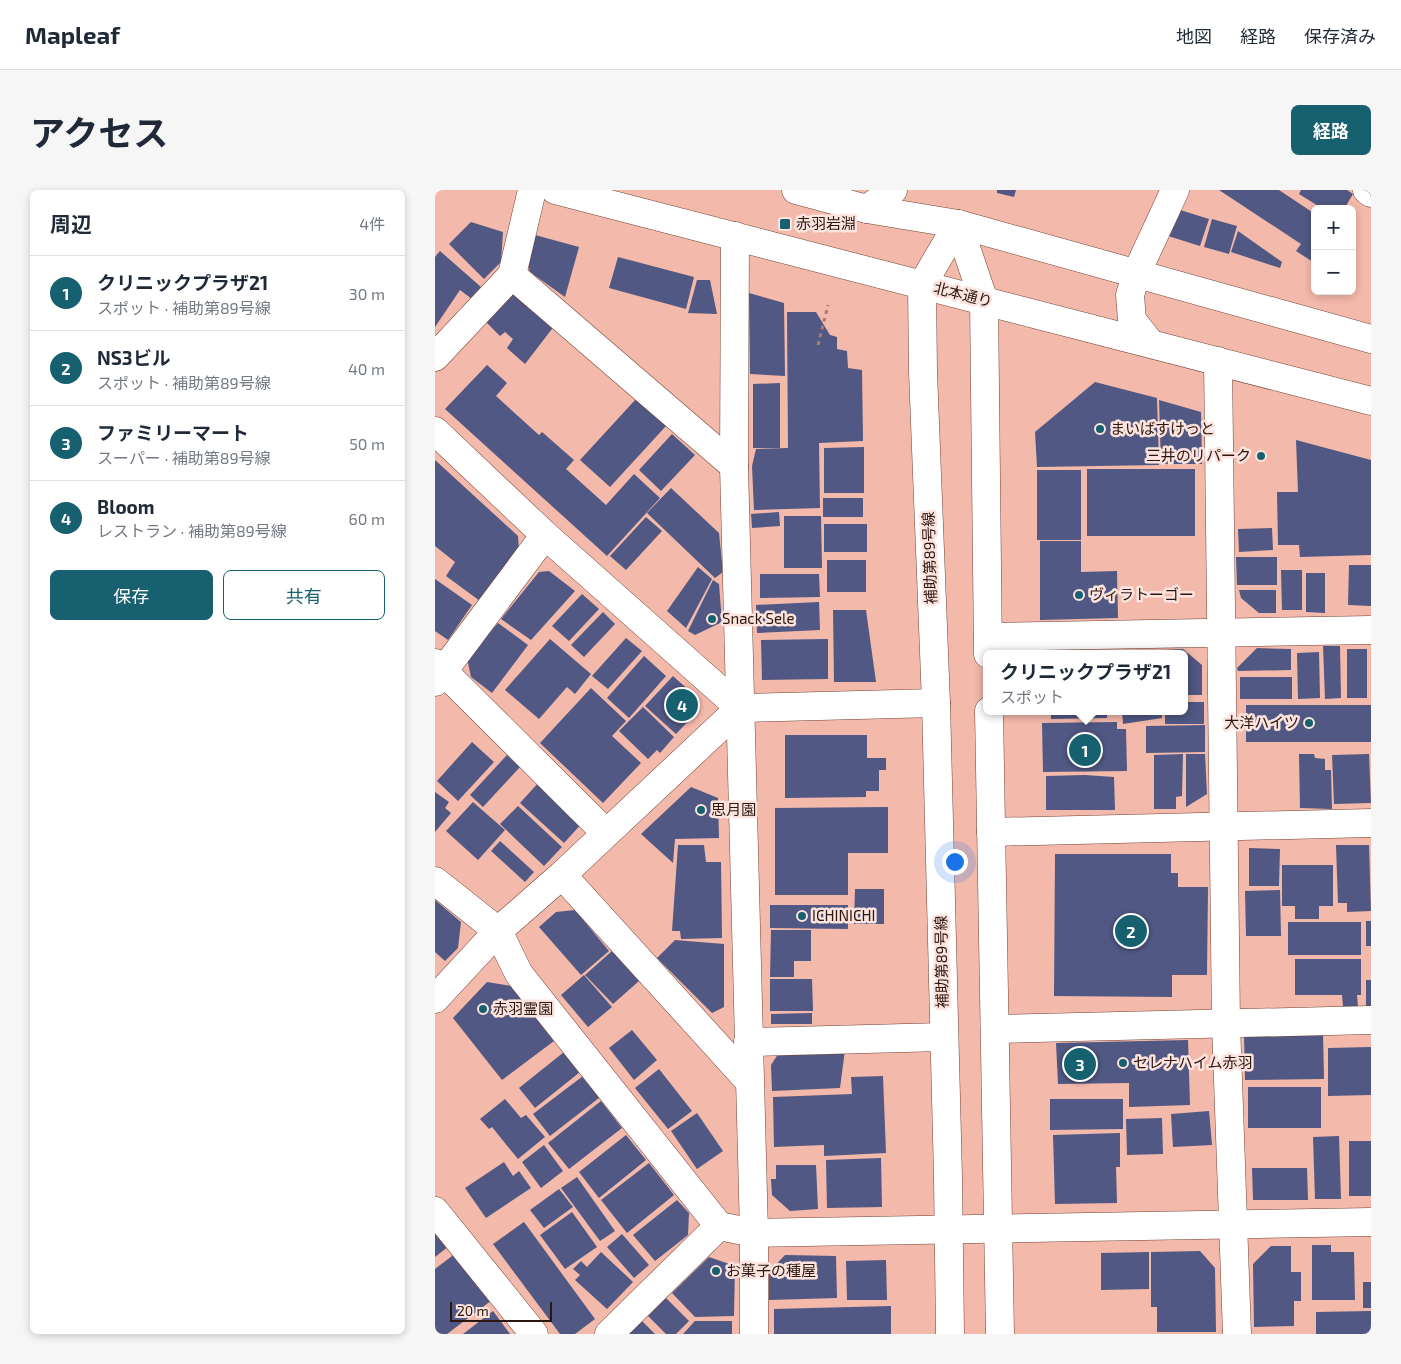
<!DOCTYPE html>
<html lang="ja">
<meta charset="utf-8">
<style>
:root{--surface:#fff;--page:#f6f6f7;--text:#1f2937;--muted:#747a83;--line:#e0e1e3;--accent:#17606f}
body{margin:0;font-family:"Exo 2","Noto Sans JP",sans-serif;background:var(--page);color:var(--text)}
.controls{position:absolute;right:15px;top:15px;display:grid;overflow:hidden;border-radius:8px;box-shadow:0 2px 8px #0003}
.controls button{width:45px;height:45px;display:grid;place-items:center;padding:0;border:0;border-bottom:1px solid var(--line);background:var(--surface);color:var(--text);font:25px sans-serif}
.scale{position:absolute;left:15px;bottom:12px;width:102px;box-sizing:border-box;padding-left:5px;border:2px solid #2b1611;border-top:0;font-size:14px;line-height:18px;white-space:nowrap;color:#2b1611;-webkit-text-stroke:4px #fce3dd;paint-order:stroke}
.you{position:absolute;left:519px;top:671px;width:18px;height:18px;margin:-12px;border:4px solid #fff;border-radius:50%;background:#1a73e8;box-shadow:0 0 0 8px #1a73e833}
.badge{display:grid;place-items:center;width:32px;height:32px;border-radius:50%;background:var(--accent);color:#fff;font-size:16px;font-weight:700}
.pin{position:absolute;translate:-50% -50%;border:2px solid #fff;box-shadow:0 1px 5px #0006}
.popup{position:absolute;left:548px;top:460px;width:205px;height:65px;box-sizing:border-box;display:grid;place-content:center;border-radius:8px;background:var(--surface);filter:drop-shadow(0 1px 4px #0005);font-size:16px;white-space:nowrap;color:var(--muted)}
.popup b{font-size:19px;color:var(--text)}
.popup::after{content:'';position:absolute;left:50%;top:100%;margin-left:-10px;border:10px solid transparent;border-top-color:var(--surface)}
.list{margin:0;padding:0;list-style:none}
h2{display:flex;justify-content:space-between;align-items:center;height:65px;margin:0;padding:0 20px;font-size:21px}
h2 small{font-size:16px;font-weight:400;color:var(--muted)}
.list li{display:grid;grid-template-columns:32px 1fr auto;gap:15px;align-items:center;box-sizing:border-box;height:75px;padding:0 20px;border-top:1px solid var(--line)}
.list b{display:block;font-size:19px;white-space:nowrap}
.list p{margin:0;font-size:16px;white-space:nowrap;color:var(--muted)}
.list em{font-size:16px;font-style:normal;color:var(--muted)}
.actions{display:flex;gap:10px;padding:15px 20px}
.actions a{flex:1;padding:11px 0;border:1px solid var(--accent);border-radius:8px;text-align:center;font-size:18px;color:var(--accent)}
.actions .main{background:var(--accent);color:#fff}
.map{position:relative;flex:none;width:936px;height:1144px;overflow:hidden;border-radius:8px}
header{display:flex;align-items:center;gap:30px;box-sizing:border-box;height:70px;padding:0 25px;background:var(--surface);border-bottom:1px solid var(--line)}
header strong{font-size:24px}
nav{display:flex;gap:28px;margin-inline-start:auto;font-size:18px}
.intro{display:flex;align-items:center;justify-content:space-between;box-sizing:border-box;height:120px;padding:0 30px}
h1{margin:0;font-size:35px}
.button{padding:12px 22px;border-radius:8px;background:var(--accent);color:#fff;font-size:18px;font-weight:700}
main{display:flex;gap:30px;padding:0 30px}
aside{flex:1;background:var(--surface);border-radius:8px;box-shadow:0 2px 8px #0003}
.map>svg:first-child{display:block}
.building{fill:#505883}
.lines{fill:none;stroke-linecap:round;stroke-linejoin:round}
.minor-casing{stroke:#734235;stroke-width:29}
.highway-casing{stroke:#734235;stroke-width:29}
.path{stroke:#aa7d72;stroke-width:3;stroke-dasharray:4 4;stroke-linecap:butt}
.minor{stroke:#fff;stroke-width:28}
.highway{stroke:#fff;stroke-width:28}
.poi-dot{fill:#17606f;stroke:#fce3dd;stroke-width:2}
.labels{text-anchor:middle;stroke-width:5;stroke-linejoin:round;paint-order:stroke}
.poi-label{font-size:15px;fill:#2b1611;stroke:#fce3dd;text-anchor:start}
.street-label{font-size:15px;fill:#2b1611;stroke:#fce3dd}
</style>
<header>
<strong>Mapleaf</strong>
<nav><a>地図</a><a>経路</a><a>保存済み</a></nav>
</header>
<div class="intro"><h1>アクセス</h1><a class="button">経路</a></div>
<main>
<aside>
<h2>周辺<small>4件</small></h2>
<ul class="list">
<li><span class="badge">1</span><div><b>クリニックプラザ21</b><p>スポット · 補助第89号線</p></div><em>30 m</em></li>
<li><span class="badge">2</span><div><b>NS3ビル</b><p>スポット · 補助第89号線</p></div><em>40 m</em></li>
<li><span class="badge">3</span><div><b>ファミリーマート</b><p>スーパー · 補助第89号線</p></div><em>50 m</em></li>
<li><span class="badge">4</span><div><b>Bloom</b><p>レストラン · 補助第89号線</p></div><em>60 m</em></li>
</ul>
<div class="actions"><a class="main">保存</a><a>共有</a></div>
</aside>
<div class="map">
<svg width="936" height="1144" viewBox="0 0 936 1144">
<rect width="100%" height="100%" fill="#f3b9aa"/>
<g class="building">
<polygon points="562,0 581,0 579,7 562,3"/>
<polygon points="784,0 844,0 880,24 878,72 861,61 866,54"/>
<polygon points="866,0 912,0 918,4 909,19 888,19 864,4"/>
<polygon points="742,19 774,29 765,56 733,46"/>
<polygon points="777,29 802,36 794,64 769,57"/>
<polygon points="36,32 68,42 66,72 49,89 14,54"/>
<polygon points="803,41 847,72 845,78 796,62"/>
<polygon points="100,45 144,57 130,107 95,82 92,72"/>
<polygon points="5,61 46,97 37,109 25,100 0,137 0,67"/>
<polygon points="183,67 259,87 251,119 174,98"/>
<polygon points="262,90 275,90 282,124 253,123"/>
<polygon points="84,102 120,135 90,174 72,158 78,149 70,142 65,146 49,130 70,106"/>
<polygon points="314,103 349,113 350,186 315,184"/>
<polygon points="352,122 381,122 395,145 402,147 402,159 412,161 413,178 427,180 428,251 384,253 385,318 319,320 317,276 321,259 353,258"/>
<polygon points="52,175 72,193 61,206 104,245 107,242 139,270 131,279 171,315 199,284 225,308 172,366 10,219"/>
<polygon points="660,192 722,208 724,275 602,277 600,242"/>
<polygon points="345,193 345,258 318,258 318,194"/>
<polygon points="201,209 231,236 175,297 145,270"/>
<polygon points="724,210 766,222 767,274 726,274"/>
<polygon points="237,244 260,265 226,301 204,280"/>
<polygon points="861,250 936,270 936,365 865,367 864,355 843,355 842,302 863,302"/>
<polygon points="429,257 429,303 389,303 389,258"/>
<polygon points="0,270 83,346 84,360 45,411 11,386 20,372 0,356"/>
<rect x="652" y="279" width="108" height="67"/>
<rect x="602" y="280" width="44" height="70"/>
<polygon points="236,298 284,343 288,382 280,388 212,323"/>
<rect x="388" y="308" width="40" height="19"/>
<polygon points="344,322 345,336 317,338 316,324"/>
<polygon points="349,326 386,326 387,378 349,378"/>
<polygon points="211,327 227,341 191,380 175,366"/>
<rect x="389" y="334" width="43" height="28"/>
<polygon points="837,338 838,360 804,362 803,339"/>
<polygon points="605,351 646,351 646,382 682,381 683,428 605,430"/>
<polygon points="801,367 842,367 842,395 802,395"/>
<rect x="392" y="370" width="39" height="32"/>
<polygon points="914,375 936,375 936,416 913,415"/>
<polygon points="263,377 277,389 251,438 232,421"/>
<polygon points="846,380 867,380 867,420 847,420"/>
<polygon points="114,381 140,401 96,450 66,429 104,382"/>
<polygon points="871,383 890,383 890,423 871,422"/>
<polygon points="325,384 384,384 385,407 325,408"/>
<polygon points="0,389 37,415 13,450 0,441"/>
<polygon points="278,390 284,394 287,432 260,445 253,441"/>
<polygon points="804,400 841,400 841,423 824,423 806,408"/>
<polygon points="147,404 164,419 134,451 117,436"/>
<polygon points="384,412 385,440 322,443 321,415"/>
<polygon points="398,420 431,420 441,492 399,492"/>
<polygon points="168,422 180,434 149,467 136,455"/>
<polygon points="63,433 93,455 57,503 36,487 32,468"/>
<polygon points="191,448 207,461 173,499 157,486"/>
<polygon points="115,449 156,484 140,504 132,497 104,529 70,500"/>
<polygon points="393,449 393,489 327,490 326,450"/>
<polygon points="888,456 905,456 906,508 890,509"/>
<polygon points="822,458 856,459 856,480 803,481 802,478"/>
<polygon points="748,459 767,475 767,505 749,505 749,464 729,464 729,460"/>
<rect x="912" y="459" width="20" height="49"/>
<polygon points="884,462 885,508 863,509 862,463"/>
<polygon points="209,466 231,486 194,528 172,508"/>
<polygon points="238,486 258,504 259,525 241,544 210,516"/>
<rect x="805" y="487" width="52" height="22"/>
<polygon points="156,498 191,531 177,546 206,573 168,613 105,553"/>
<polygon points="749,512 769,512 769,534 730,534 730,521 749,521"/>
<rect x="811" y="515" width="125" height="37"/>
<polygon points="208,517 239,547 225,563 222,560 213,569 184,541"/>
<polygon points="616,521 672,521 672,528 616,529"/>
<polygon points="687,521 727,521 727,528 688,534"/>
<polygon points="682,532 682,539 691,539 692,581 608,582 607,533"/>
<polygon points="770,535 770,562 711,563 711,536"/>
<polygon points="350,545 432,545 432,568 451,568 451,580 444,580 444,601 431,601 431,607 350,608"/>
<polygon points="37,552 59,572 23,611 2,591"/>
<polygon points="748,564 747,606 741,607 741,619 719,619 719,565"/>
<polygon points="751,564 770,564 772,604 751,617"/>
<polygon points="864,564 879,564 880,568 890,569 890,580 896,580 897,619 865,618"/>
<polygon points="934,564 936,613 899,614 897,565"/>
<polygon points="72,565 85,577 48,617 35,605"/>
<polygon points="650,585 679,587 680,620 611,620 611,586"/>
<polygon points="105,591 149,631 129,653 85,613"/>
<polygon points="256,597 283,608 284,648 240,649 238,673 206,644"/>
<polygon points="0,602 14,612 10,618 16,623 0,642"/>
<polygon points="38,612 70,640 43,670 11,641"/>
<polygon points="83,616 127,657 109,676 65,634"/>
<polygon points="453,617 453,663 413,663 413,705 340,705 340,618"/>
<polygon points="65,651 99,682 90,692 56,661"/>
<polygon points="243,655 269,655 271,672 286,672 287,748 246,749 245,741 237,741"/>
<polygon points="901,655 934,655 936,721 912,722 912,713 903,713"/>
<polygon points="814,658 845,659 844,696 814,696"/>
<polygon points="620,664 736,664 736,683 743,683 743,697 773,697 772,785 737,785 737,807 619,806"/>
<polygon points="847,675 898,675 898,716 884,716 884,729 860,729 860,716 847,716"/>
<polygon points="420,699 449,699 449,734 419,734"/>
<polygon points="845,700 846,746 811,746 810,701"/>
<polygon points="0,710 26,732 23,758 10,771 0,762"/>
<polygon points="335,715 413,715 413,739 335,738"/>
<polygon points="140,720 174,761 146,785 104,737 121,722"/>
<rect x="931" y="731" width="5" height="25"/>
<rect x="853" y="732" width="73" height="33"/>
<polygon points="336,740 376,740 376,771 359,771 359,787 335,787"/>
<polygon points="240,750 289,754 289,817 277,823 222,768"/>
<polygon points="177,761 204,791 178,814 150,785"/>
<polygon points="860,769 926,769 926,805 922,805 923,817 908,817 907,805 860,805"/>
<polygon points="149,785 177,817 153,837 126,805"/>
<polygon points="335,789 377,789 378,821 335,821"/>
<rect x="931" y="790" width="5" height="31"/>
<polygon points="52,792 76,796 119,851 67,890 18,828"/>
<polygon points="377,823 377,834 336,834 336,824"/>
<polygon points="197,840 222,870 199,890 174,858"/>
<polygon points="888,843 889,889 810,890 809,844"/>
<polygon points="753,850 755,915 694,917 694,893 623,894 621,853"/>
<polygon points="936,857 936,905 893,906 893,858"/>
<polygon points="410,860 405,898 337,901 336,875 345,861"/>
<polygon points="129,862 145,882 100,918 84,898"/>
<polygon points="224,879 257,921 233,939 200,898"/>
<polygon points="148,886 164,908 115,946 98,924"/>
<polygon points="448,886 451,963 389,966 389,955 339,957 338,907 417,904 416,887"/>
<rect x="813" y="897" width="73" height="41"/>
<polygon points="70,909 86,928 91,925 110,947 83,969 57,937 54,939 45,929"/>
<polygon points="615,909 688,909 688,939 615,940"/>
<polygon points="166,911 187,938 134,979 113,953"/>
<polygon points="774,921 777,955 738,957 736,924"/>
<polygon points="262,923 288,961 262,979 236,941"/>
<polygon points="727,928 728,964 692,965 691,929"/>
<polygon points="685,943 685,977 681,977 682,1013 620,1014 618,945"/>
<polygon points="191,945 211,970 164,1008 144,982"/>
<polygon points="904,946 906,1009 880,1009 878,947"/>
<rect x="914" y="951" width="22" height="55"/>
<polygon points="109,955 128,981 106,998 87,972"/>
<polygon points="446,968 447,1017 392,1018 391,970"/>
<polygon points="69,972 78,986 84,981 96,998 51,1028 30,998"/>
<polygon points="214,973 239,1005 192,1043 166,1010"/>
<polygon points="341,975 381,975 383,1019 355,1021 337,1005 336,989 341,989"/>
<polygon points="817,978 872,978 873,1010 818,1010"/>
<polygon points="142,987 180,1041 165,1051 126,998"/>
<polygon points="124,999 138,1017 109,1038 95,1020"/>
<polygon points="242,1010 254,1023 253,1045 220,1071 198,1045"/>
<polygon points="137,1022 162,1057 130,1079 105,1045"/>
<polygon points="89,1032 160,1129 140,1144 125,1144 58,1054"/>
<polygon points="0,1038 14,1056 0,1067"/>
<polygon points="187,1044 214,1075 199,1088 172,1057"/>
<polygon points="877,1055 896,1055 896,1062 919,1062 920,1110 877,1110"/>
<polygon points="836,1056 856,1056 856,1082 866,1082 866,1111 859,1111 859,1136 819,1137 818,1074"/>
<polygon points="765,1061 780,1078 781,1142 722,1142 722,1117 716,1117 716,1062"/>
<polygon points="166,1062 198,1092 172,1119 140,1090 145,1085 138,1079 146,1071 152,1077"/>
<polygon points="714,1062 714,1099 666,1100 666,1063"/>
<polygon points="21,1063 57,1110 12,1144 0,1144 0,1079"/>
<polygon points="350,1065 401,1066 402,1108 334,1110 334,1082"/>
<polygon points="274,1067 300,1076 299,1126 260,1127 237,1103"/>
<polygon points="451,1070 452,1110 412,1110 411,1071"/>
<rect x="928" y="1092" width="8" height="26"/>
<polygon points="231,1108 254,1131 241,1144 231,1144 213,1126"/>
<polygon points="456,1116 456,1144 339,1144 339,1119"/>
<polygon points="58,1121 75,1144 28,1144"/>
<polygon points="936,1121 936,1144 881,1144 881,1122"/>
<polygon points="207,1131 220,1144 193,1144"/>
<polygon points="260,1131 297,1131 297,1144 248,1144"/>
</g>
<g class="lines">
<g class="minor-casing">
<g id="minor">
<polyline points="932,0 936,3"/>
<polyline points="432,19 458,0"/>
<polyline points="523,34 549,111 553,464"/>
<polyline points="300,46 299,276 319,1043 319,1144"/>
<polyline points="77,85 299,276"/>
<polyline points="715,153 697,130 695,105 702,82 740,0"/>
<polyline points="0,167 77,85 97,0"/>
<polyline points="783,171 791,833 802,1144"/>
<polyline points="0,241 110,345 305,518"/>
<polyline points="553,447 936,440"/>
<polyline points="0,473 171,643"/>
<polyline points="0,492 110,345"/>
<polyline points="554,521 565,1144"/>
<polyline points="556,642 936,633"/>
<polyline points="127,685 314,891"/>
<polyline points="0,691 63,741 84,784 284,1036"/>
<polyline points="0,809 63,741 127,685 305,518 501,513"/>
<polyline points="560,839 936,830"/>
<polyline points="313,852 508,847"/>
<polyline points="0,1021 99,1144"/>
<polyline points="174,1144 284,1036 319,1043 936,1032"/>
<polyline points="515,1144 513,987 501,513 488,182 487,95 523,34"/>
</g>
</g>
<g class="highway-casing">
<g id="highway">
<polyline points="120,0 936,211"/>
<polyline points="361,0 432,19 523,34 936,149"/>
</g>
</g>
<polyline class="path" points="383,155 393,115"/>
<use href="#minor" class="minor"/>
<use href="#highway" class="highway"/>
</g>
<g class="poi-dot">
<rect x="344" y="28" width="12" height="12" rx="2.5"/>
<circle cx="665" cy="239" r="5"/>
<circle cx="826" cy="266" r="5"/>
<circle cx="644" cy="405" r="5"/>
<circle cx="277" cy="429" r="5"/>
<circle cx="874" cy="533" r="5"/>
<circle cx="266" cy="620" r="5"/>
<circle cx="367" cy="726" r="5"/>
<circle cx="48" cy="819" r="5"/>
<circle cx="688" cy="873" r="5"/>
<circle cx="281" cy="1081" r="5"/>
</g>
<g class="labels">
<g class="poi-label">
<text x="361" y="39">赤羽岩淵</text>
<text x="675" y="244">まいばすけっと</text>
<text x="816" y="271" text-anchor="end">三井のリパーク</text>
<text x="654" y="410">ヴィラトーゴー</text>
<text x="287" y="434">Snack Sele</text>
<text x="864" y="538" text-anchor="end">大洋ハイツ</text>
<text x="276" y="625">思月園</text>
<text x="377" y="731">ICHINICHI</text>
<text x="58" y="824">赤羽霊園</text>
<text x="698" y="878">セレナハイム赤羽</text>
<text x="291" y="1086">お菓子の種屋</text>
</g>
<g class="street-label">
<text transform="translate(528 105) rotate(14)" y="5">北本通り</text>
<text transform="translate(495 368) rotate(-92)" y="5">補助第89号線</text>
<text transform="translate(507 772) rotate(-91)" y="5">補助第89号線</text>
</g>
</g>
</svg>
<div class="controls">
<button>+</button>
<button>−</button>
</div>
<div class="scale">20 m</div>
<div class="you"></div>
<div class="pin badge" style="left:650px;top:560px">1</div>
<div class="popup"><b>クリニックプラザ21</b>スポット</div>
<div class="pin badge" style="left:696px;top:741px">2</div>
<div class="pin badge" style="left:645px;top:874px">3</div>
<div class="pin badge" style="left:247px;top:515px">4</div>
</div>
</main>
